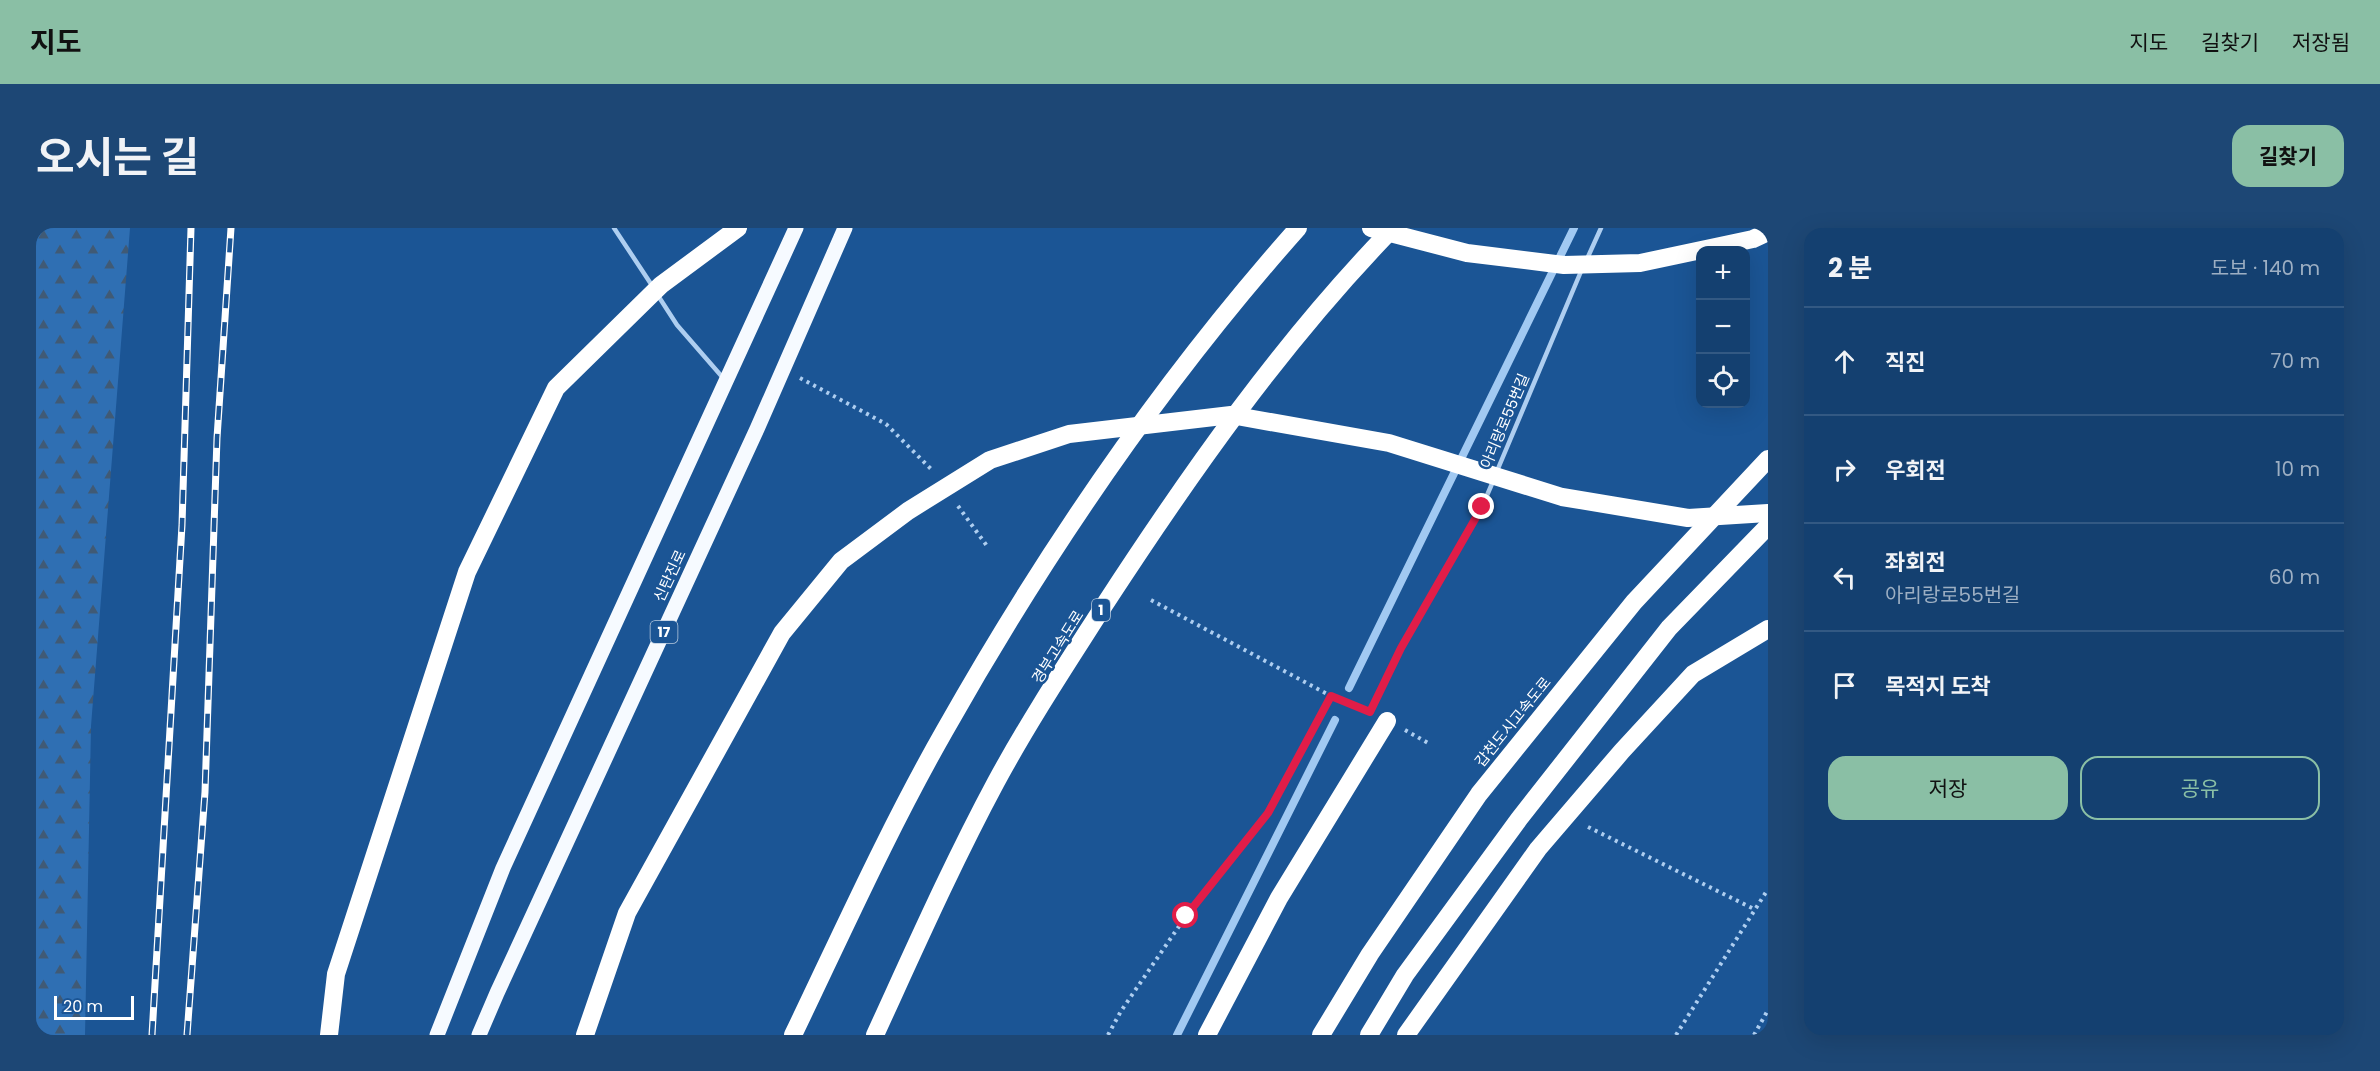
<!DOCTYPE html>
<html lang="ko">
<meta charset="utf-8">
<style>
:root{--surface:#144070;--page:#1d4775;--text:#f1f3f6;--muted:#9dafc3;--line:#335983;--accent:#8abfa5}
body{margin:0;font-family:Poppins,"Noto Sans KR",sans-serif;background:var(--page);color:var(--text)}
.controls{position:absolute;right:18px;top:18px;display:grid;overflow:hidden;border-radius:12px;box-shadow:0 6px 24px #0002}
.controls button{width:54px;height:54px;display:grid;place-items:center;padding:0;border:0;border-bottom:2px solid var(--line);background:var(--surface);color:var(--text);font:30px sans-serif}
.scale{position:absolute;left:18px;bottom:15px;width:80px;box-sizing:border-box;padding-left:6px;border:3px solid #fff;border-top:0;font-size:16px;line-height:21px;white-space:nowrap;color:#fff;-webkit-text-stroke:4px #1b5595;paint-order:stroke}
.stop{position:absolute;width:18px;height:18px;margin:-14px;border:4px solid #e11d48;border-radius:50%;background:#fff}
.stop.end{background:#e11d48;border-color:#fff;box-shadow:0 2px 6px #0008}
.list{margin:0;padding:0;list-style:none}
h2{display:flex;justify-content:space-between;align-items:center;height:78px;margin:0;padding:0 24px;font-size:26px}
h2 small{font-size:20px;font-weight:400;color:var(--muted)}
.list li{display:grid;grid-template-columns:39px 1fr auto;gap:18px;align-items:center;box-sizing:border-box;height:108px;padding:0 24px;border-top:2px solid var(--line)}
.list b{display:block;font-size:22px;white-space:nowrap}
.list p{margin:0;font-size:20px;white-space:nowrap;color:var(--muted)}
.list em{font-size:20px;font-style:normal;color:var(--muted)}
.actions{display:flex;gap:12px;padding:18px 24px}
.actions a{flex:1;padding:14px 0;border:2px solid var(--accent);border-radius:18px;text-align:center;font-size:21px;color:var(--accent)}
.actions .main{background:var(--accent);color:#111}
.icon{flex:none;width:33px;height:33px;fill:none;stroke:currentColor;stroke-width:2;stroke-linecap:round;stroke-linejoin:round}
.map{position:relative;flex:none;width:1732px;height:807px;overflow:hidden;border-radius:18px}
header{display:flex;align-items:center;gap:36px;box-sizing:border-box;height:84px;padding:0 30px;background:var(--accent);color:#111}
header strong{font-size:28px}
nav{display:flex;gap:33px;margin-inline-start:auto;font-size:21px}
.intro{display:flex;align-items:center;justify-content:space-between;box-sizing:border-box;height:144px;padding:0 36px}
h1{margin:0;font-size:42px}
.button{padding:15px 27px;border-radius:18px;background:var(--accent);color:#111;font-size:21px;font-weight:700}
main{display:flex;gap:36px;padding:0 36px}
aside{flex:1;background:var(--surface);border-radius:18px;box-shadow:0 6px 24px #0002}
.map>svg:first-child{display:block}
.forest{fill:url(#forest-firs)}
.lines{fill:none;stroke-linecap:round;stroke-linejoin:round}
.stream{stroke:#a1c9f2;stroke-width:8}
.path{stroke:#aecef0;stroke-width:4;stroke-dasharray:3 4.5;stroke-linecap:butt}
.lane{stroke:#aecef0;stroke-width:4.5}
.primary{stroke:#f6faff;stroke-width:15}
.highway{stroke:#fff;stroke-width:18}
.rail-casing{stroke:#fff;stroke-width:7}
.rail{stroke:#1b5595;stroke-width:4.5;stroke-dasharray:14;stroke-linecap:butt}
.route{stroke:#e11d48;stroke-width:8}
.labels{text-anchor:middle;stroke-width:5;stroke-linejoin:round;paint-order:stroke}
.shield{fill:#1b5595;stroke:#bbccdf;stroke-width:1.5}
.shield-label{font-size:14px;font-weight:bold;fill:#fff}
.street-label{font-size:15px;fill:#fff;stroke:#1b5595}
</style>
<header>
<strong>지도</strong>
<nav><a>지도</a><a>길찾기</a><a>저장됨</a></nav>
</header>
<div class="intro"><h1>오시는 길</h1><a class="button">길찾기</a></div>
<main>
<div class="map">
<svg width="1732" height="807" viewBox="0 0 1732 807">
<defs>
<pattern id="forest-firs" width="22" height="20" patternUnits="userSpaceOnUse" patternTransform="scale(1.5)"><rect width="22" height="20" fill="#2f6fb3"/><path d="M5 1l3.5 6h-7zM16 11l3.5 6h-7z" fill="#405a75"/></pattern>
</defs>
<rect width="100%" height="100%" fill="#1b5595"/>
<polygon class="forest" points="0,0 94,0 55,498 49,807 0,807"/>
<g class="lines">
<g class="stream">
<polyline points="1313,460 1538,0"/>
<polyline points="1141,807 1299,492"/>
</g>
<g class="path">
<polyline points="764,150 850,196 896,242"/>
<polyline points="922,278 951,318"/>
<polyline points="1115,372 1295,468 1319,478"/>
<polyline points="1369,502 1392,515"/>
<polyline points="1552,599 1718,681"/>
<polyline points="1072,807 1085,783 1150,688 1232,585 1295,468"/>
<polyline points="1640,807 1732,661"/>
<polyline points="1718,807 1732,782"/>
</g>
<g class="lane">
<polyline points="578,0 617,59"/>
<polyline points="1551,31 1565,0"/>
<polyline points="621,66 641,97 688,151"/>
<polyline points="1461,243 1546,41"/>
<polyline points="1333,484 1365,420 1446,279 1458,251"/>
</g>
<g class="primary">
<polyline points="401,807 467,640 760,0"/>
<polyline points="443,807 461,765 721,201 809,0"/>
</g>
<g class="highway">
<polyline points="1335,0 1431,25 1528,37 1604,35 1717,11 1732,4"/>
<polyline points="293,807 300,746 431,344 520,160 625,57 702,0"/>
<polyline points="549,807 591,685 746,405 805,333 872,283 954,232 1033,206 1195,187 1353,215 1526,269 1652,290 1732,285"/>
<path d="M 757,807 C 806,705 853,600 909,502 C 1010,323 1126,153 1262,0"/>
<path d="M 839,807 C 878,722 916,636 960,554 C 993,493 1032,434 1069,376 C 1155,244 1247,113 1357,0"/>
<polyline points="1171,807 1243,670 1351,493"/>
<polyline points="1285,807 1334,726 1443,566 1598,374 1732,231"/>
<polyline points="1333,807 1369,747 1483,591 1633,400 1732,298"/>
<polyline points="1370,807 1502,621 1586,523 1657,446 1732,401"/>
</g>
<g class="rail-casing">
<g id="rail">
<polyline points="116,807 146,297 155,0"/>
<polyline points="151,807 169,564 181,210 195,0"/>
</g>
</g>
<use href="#rail" class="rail"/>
</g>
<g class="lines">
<polyline class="route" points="1150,688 1232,585 1295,468 1334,484 1365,420 1446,279"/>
</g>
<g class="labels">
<g class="shield">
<rect x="1056" y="371" width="18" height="22" rx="4.5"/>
<rect x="614.5" y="393" width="27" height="22" rx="4.5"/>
</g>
<g class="shield-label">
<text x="1065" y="387">1</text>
<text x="628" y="409">17</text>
</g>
<g class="street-label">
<text transform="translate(1469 193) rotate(-67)" y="5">아리랑로55번길</text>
<text transform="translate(634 348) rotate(-65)" y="5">신탄진로</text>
<text transform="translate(1022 419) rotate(-58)" y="5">경부고속도로</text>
<text transform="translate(1477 494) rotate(-51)" y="5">갑천도시고속도로</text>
</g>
</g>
</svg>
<div class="controls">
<button>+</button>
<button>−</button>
<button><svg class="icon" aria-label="locate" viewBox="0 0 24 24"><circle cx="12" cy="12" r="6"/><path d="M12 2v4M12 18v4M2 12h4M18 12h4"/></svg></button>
</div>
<div class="scale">20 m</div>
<div class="stop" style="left:1150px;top:688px"></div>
<div class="stop end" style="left:1446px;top:279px"></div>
</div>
<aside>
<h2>2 분<small>도보 · 140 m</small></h2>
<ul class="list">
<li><svg class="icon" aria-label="ahead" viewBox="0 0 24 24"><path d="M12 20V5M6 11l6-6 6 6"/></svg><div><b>직진</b></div><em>70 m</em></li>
<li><svg class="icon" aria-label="right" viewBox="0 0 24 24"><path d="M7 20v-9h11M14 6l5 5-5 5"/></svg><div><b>우회전</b></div><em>10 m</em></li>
<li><svg class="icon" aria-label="left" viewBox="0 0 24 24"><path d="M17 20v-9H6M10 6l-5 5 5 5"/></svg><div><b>좌회전</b><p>아리랑로55번길</p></div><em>60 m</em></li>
<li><svg class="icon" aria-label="arrive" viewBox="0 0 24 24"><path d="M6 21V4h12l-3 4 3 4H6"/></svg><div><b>목적지 도착</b></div></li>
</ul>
<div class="actions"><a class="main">저장</a><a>공유</a></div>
</aside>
</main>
